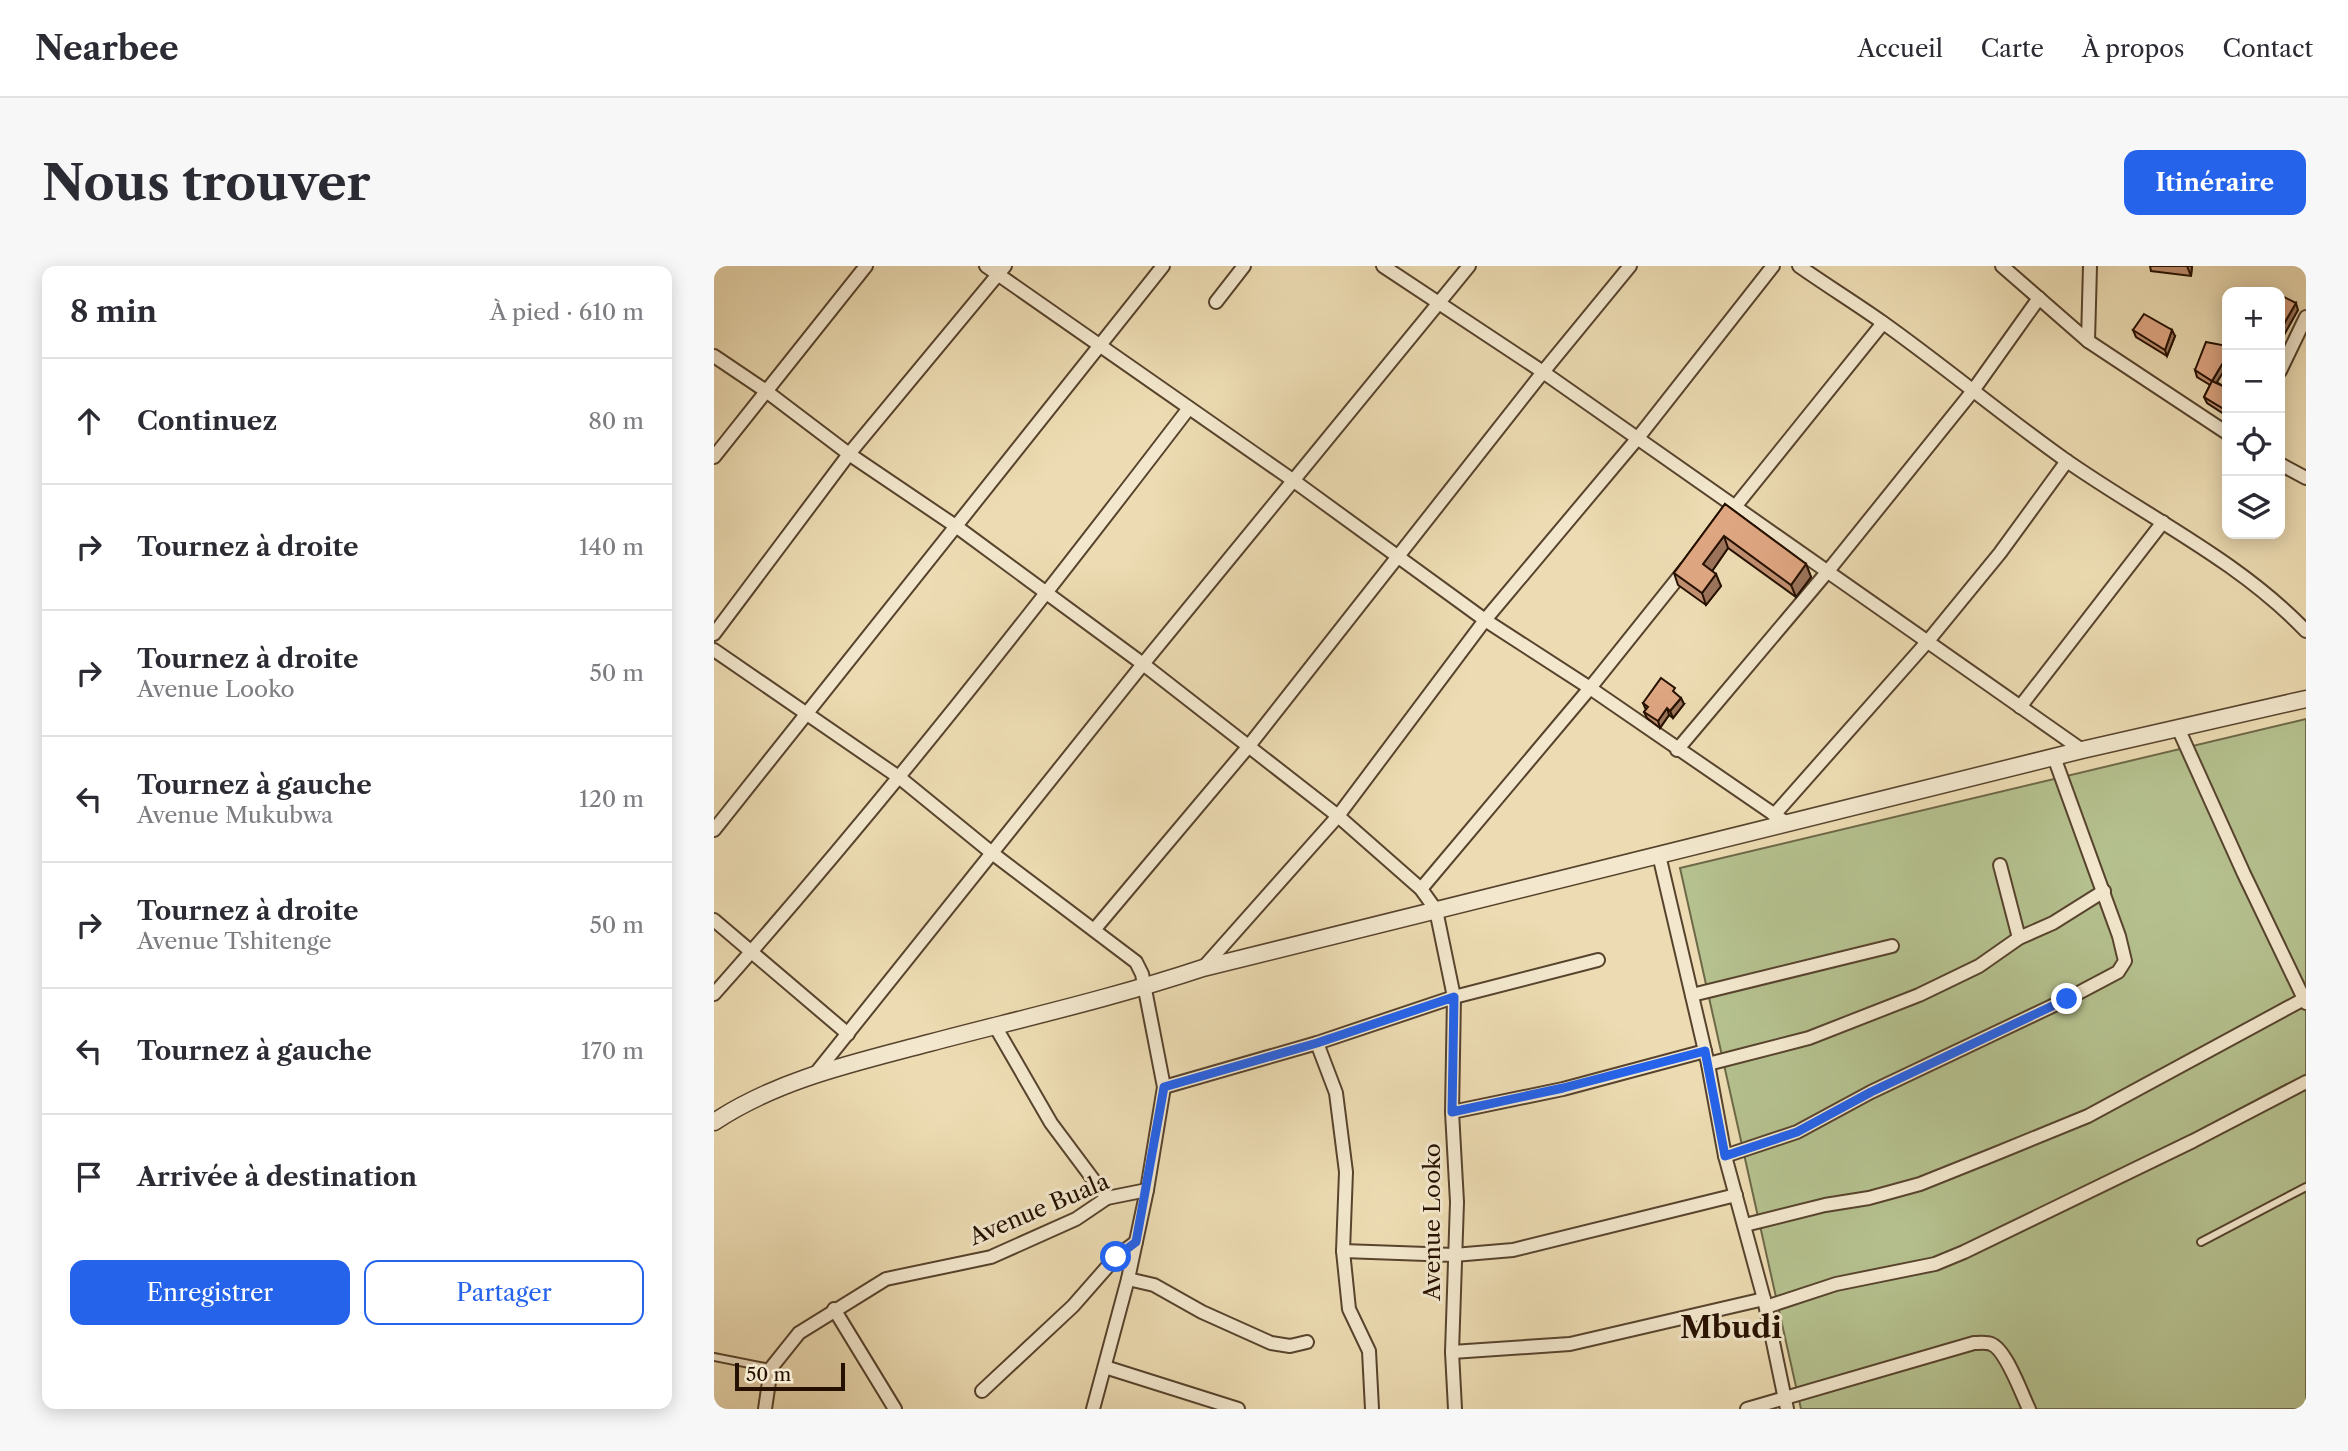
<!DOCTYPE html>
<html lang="fr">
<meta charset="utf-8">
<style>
:root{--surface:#fff;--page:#f7f7f7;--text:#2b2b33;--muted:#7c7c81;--line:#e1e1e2;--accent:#2563eb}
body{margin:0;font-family:"Libre Caslon Text",serif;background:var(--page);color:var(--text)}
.controls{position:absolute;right:21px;top:21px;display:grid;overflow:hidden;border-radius:14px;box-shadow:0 4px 18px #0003}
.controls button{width:63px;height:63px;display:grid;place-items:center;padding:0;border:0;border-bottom:2px solid var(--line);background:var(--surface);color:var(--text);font:35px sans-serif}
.scale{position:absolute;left:21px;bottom:18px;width:110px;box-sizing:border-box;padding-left:7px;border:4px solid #251000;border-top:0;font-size:19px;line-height:24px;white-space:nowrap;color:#251000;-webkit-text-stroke:5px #f3e8ce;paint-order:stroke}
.stop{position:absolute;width:21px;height:21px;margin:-16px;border:5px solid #2563eb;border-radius:50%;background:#fff}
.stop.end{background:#2563eb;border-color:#fff;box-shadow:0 2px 7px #0008}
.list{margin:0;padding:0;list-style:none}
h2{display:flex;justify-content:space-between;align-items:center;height:91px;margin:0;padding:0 28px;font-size:30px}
h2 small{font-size:23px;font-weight:400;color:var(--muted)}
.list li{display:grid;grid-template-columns:46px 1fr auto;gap:21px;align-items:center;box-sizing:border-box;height:126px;padding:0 28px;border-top:2px solid var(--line)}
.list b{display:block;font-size:26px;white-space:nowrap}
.list p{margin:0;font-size:23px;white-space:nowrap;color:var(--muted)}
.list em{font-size:23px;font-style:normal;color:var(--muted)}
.actions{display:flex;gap:14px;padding:21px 28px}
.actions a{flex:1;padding:16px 0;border:2px solid var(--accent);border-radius:14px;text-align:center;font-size:24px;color:var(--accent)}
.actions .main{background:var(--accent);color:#fff}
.icon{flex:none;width:38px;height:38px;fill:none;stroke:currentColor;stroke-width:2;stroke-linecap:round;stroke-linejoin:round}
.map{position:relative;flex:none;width:1592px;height:1143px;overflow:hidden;border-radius:14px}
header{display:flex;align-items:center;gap:42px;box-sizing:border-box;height:98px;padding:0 35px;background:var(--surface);border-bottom:2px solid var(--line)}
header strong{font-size:33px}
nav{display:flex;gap:38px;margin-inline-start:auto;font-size:24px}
.intro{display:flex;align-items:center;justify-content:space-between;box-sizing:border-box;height:168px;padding:0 42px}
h1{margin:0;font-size:49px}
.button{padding:18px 32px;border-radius:14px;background:var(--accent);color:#fff;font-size:24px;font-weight:700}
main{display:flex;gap:42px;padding:0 42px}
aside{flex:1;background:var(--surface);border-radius:14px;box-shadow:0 4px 18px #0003}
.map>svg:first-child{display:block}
.green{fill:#b5c18f;stroke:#6d6848;stroke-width:2}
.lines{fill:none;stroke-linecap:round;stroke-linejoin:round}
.service-casing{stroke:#57432d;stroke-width:10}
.minor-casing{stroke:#57432d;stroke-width:16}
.tertiary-casing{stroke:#57432d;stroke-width:19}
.service{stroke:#f3e8ce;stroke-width:6}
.minor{stroke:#f3e8ce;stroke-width:12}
.tertiary{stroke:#f3e8ce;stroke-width:16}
.wall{fill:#c08f70;stroke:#251000;stroke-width:2}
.shaded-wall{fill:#9c745b;stroke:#251000;stroke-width:2}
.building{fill:#dfa682;stroke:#251000;stroke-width:2}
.route{stroke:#2563eb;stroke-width:9}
.labels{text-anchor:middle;stroke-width:6;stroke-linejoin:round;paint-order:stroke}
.street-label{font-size:23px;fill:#251000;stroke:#f3e8ce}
.district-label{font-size:30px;font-weight:bold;fill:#251000;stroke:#f3e8ce}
</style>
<header>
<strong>Nearbee</strong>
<nav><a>Accueil</a><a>Carte</a><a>À propos</a><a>Contact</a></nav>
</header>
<div class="intro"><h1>Nous trouver</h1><a class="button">Itinéraire</a></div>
<main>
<aside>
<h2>8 min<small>À pied · 610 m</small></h2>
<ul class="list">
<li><svg class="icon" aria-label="ahead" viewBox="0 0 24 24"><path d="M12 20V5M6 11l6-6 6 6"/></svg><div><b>Continuez</b></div><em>80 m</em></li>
<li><svg class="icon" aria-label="right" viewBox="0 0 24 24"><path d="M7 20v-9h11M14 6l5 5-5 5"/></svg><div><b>Tournez à droite</b></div><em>140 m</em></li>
<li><svg class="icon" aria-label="right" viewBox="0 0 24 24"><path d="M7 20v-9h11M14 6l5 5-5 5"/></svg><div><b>Tournez à droite</b><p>Avenue Looko</p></div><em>50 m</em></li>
<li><svg class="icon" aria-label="left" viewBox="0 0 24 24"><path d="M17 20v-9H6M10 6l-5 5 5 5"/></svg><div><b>Tournez à gauche</b><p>Avenue Mukubwa</p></div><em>120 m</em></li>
<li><svg class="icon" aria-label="right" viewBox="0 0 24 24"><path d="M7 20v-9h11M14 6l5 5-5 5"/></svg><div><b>Tournez à droite</b><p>Avenue Tshitenge</p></div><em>50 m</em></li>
<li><svg class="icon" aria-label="left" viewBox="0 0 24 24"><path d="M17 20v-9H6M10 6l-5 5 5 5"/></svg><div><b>Tournez à gauche</b></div><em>170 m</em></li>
<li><svg class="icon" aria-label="arrive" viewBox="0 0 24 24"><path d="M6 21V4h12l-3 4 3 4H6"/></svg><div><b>Arrivée à destination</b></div></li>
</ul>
<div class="actions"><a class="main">Enregistrer</a><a>Partager</a></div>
</aside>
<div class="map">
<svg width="1592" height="1143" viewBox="0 0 1592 1143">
<rect width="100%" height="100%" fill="#eddcb3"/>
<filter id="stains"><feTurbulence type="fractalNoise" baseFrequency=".00286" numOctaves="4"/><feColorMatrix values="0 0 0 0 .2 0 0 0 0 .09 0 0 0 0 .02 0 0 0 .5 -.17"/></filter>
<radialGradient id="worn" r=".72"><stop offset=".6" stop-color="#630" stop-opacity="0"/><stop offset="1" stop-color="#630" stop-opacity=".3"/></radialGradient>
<polygon class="green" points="1592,453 1592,1143 1087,1143 966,602"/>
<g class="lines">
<g class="service-casing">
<g id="service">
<polyline points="1487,976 1592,921"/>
<polyline points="0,1091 56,1102"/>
</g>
</g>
<g class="minor-casing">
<g id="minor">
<polyline points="272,0 580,215 771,354 876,422 1074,558"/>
<polyline points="669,0 829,106 1368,484"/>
<path d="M 1085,0 C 1112,19 1141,37 1168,56 C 1230,100 1288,149 1350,193 C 1431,250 1523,293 1592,365"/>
<polyline points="1288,0 1374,75 1513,167"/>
<polyline points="502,36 530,0"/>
<polyline points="1374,75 1376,0"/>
<polyline points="0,90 52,125 135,188 243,261 429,398 624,550 707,623 722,644 740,731 738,846 743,936 738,1086 741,1143"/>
<polyline points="1566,105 1592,51"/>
<polyline points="0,191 152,0"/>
<polyline points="1566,198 1592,212"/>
<polyline points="1016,247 1169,57"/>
<polyline points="0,368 135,188 291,0"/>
<polyline points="0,384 186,512 278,587 422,696 428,708 450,821 433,924 414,1013 379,1143"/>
<polyline points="1306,441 1449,256"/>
<polyline points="1464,462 1530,608 1592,737"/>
<polyline points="963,484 1114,305 1258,126 1325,32"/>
<polyline points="1060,549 1214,375 1286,287 1353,195"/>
<polyline points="0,564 449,0"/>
<polyline points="945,589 994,798 1011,890 1050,1033 1073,1143"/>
<polyline points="1286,599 1305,672"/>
<polyline points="707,623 876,422 972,302"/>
<polyline points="0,654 134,768"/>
<polyline points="380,664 534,481 829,106 916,0"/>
<polyline points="489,702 624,550 771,354 923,173 1059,0"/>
<path d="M 0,728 C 167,540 322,342 475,142"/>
<polyline points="978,729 1178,680"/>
<polyline points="281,760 337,857 393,932"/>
<polyline points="603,777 622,827 632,906 629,985 635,1043 655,1085 658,1143"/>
<polyline points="994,798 1095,772 1205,729 1265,700 1305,672 1339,657 1390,625"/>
<polyline points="102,807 429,398 755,0"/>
<polyline points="450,821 603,777 740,731 884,694"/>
<polyline points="738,846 849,823 991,785"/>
<polyline points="1011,890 1083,866 1157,826 1353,733 1404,706 1411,695 1405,670 1340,491"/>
<polyline points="1031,959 1111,939 1155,932 1206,918 1281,888 1374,850 1590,733"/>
<polyline points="629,985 740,989 799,984 1022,929"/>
<polyline points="414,1013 440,1019 488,1046 557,1077 576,1080 593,1076"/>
<polyline points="1052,1041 1122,1018 1221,998 1250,986 1479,875 1592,816"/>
<polyline points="120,1043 181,1143"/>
<polyline points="738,1086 856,1078 1050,1033"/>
<polyline points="391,1101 524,1143"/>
<polyline points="268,1125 359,1040 402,991 422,976"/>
<polyline points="51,1143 57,1102 85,1067 172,1013 277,991 362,953 393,932 433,924"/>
<path d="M 1033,1143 L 1260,1077 C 1264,1077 1273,1076 1277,1078 C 1292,1083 1308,1129 1315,1143"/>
</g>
</g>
<g class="tertiary-casing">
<path id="tertiary" d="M 0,856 C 65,813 140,797 215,777 C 306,753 399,732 489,702 L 1368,484 L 1592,433"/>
</g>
<use href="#service" class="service"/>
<use href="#minor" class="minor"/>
<use href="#tertiary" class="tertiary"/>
</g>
<g class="wall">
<polygon points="1436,0 1478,0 1477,10 1437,5"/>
<polygon points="1419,64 1461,70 1453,90 1422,71"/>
<polygon points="1481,104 1513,122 1513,150 1493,137 1490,131 1496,119 1483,111"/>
<polygon points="1011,238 1092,298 1097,311 1082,331 1014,282 998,305 1007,320 992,339 964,319 960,307"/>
<polygon points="929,437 970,438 959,452 955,449 946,462 933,452 930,446 932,444"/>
</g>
<g class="shaded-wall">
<polygon points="1473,0 1478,0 1477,10"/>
<polygon points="1582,37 1584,44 1570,69 1567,63"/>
<polygon points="1458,64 1461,70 1453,90 1451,84"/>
<polygon points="1513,90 1513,100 1500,121 1498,115"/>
<polygon points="1010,270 1014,282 994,311 989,298"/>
<polygon points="1092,298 1097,311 1082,331 1077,319"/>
<polygon points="1002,308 1007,320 992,339 988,327"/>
<polygon points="967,432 970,438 959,452 956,445"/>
<polygon points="953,442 955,449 946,462 944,455"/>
</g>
<g class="building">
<polygon points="1566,29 1582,37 1567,63 1566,62"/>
<polygon points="1430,48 1458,64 1451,84 1419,64"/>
<polygon points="1492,76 1513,80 1513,90 1498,115 1481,104"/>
<polygon points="1498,115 1513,122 1513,145 1490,131"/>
<polygon points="1011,238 1092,298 1077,319 1010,270 989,298 1002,308 988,327 960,307"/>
<polygon points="947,412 961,422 959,425 967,432 956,445 953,442 944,455 930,446 934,441 929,437"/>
</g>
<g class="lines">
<polyline class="route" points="402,991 422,976 450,821 603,777 740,731 738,846 849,822 991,785 1011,890 1083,866 1157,826 1353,733"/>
</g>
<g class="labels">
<g class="street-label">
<text transform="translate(325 943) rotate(-23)" y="8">Avenue Buala</text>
<text transform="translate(718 956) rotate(-90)" y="8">Avenue Looko</text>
</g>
<g class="district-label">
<text x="1017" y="1072">Mbudi</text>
</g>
</g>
<rect width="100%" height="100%" filter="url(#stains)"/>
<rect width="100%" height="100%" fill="url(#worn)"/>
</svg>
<div class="controls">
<button>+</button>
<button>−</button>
<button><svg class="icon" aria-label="locate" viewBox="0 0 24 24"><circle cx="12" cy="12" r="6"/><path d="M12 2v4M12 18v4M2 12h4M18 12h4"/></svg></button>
<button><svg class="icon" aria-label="layers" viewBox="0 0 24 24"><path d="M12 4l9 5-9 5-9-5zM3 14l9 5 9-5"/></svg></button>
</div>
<div class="scale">50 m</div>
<div class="stop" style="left:402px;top:991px"></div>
<div class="stop end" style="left:1353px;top:733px"></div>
</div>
</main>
